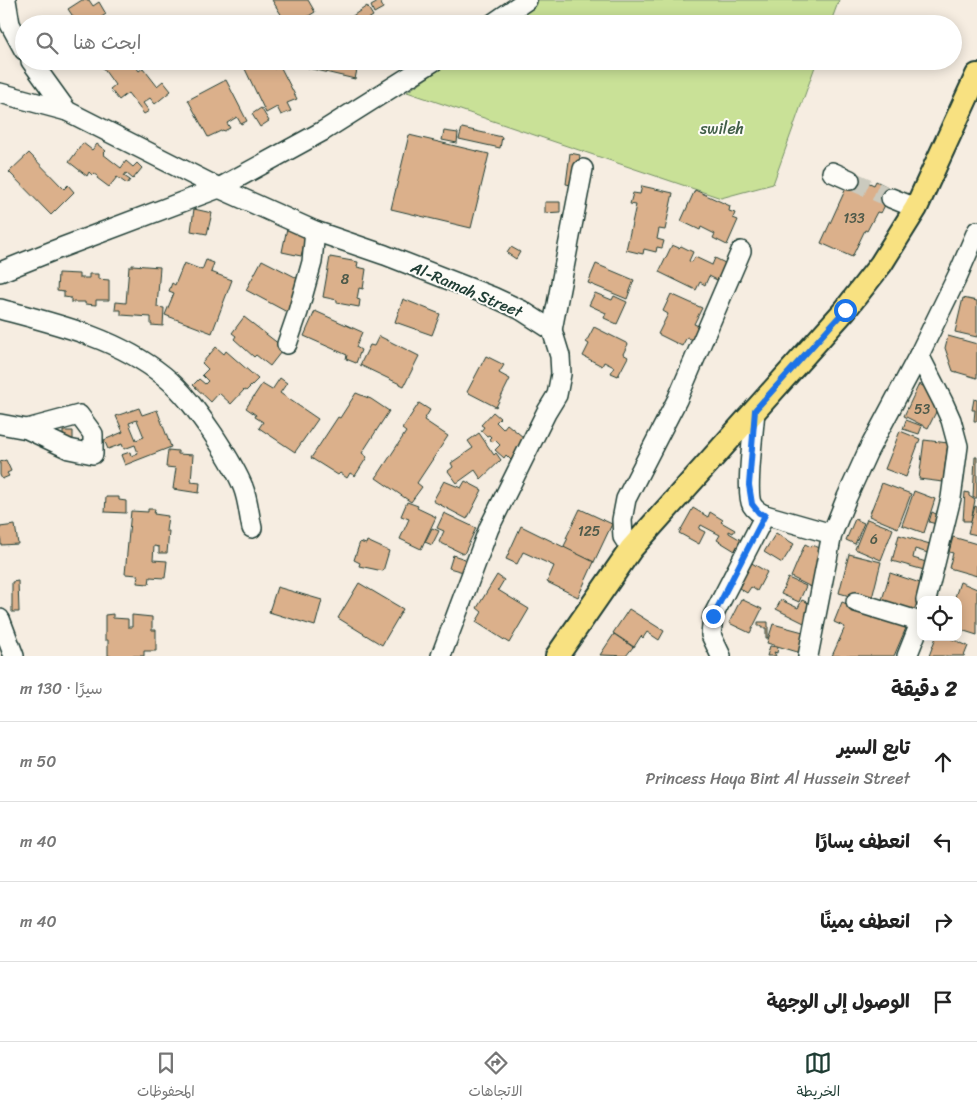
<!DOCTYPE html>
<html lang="ar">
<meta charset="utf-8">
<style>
:root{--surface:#fff;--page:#f6f6f6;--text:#222;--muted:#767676;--line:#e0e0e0;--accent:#1f3d34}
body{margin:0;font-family:Sriracha,"Playpen Sans Arabic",sans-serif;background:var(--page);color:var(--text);direction:rtl}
.controls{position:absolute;right:15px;bottom:15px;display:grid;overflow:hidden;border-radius:10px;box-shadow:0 2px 12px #0003}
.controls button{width:45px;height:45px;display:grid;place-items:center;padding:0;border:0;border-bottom:1px solid var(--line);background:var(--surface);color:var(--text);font:25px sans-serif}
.stop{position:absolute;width:15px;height:15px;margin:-11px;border:4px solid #1a73e8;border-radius:50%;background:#fff}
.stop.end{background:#1a73e8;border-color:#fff;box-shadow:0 1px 5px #0008}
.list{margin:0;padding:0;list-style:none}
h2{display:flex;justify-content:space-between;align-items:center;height:65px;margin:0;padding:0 20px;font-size:21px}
h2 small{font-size:16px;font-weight:400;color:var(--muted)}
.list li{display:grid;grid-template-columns:32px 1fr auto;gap:15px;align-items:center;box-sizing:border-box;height:80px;padding:0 20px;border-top:1px solid var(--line)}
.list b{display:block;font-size:19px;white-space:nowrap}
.list p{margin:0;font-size:16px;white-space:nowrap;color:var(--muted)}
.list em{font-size:16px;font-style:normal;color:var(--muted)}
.icon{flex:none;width:28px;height:28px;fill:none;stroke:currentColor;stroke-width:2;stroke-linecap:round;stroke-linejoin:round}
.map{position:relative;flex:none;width:977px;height:656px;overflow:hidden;direction:ltr}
.search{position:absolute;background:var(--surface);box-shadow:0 2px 12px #0003;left:15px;right:15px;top:15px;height:55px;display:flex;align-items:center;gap:12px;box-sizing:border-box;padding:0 18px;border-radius:28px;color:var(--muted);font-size:19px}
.sheet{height:385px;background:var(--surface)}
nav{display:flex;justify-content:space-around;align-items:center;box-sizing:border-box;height:70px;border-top:1px solid var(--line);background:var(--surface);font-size:14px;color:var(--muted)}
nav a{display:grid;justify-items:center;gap:2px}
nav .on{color:var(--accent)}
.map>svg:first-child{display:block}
.green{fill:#c9e197;stroke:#748f66}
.building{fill:#dbb08b;stroke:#1f3d34;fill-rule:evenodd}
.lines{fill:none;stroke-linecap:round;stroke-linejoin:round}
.minor-tunnel{stroke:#cbcabe;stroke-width:19;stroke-dasharray:19 9;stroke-linecap:butt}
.minor-casing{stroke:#1f3d34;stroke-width:22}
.major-casing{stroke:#1f3d34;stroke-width:26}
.minor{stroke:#fdfcf7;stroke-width:19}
.major{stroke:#f8e181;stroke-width:22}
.route{stroke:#1a73e8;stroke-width:6}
.labels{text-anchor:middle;stroke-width:4;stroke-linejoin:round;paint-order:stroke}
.number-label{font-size:14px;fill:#4e5a4a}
.park-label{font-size:16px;fill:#415e48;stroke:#fdfcf7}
.street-label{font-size:16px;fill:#1f3d34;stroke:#fdfcf7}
</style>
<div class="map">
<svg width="977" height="656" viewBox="0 0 977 656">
<rect width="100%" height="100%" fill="#f6ede1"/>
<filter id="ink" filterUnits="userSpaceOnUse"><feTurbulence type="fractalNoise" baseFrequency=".02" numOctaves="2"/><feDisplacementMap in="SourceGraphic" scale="10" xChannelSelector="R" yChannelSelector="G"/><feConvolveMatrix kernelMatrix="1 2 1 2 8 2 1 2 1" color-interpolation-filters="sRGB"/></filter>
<g filter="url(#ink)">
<g class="green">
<polygon points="539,0 839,0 830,24 505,24"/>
<polygon points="452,61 817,61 773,184 721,198 407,92"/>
</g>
<g class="building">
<polygon points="82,0 89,0 93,6 99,2 106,14 93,23 90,20 84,24 75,24 74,18 68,9"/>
<polygon points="272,0 308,0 315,12 296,24 287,24"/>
<polygon points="380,1 383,8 374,13 371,6"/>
<polygon points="367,6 373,16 360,24 355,24 351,17"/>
<polygon points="98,61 131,61 139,71 143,68 157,86 163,81 171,91 155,104 150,98 143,103 149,111 144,114 128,93 119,100 110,89 115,85"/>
<polygon points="270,61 274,69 280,66 297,99 287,103 291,111 281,115 277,107 266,113 245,69 254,64 256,68"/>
<polygon points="310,61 343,61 358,65 355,79 308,68"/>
<polygon points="226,80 247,121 241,124 237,117 227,123 230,128 224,131 223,130 208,137 188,100"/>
<polygon points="261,108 269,121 260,127 252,114"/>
<polygon points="462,128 502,137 500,148 459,139"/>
<polygon points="444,131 458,133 457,143 442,140"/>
<polygon points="409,135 489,154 471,228 391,209"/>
<polygon points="83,143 92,150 97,144 106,151 103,154 121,168 126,161 133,167 137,163 142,168 133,179 126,173 124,176 130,180 127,184 117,177 109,187 97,178 98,176 94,173 92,175 89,172 87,176 69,162"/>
<polygon points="29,153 64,189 68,185 74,192 51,215 9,172"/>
<polygon points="570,153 580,155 576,186 566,184"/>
<polygon points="852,175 874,185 876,181 894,190 887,201 881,213 877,212 867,231 865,230 852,257 821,243"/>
<polygon points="642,186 673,193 665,230 659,229 657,239 664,241 662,248 657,247 656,252 644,249 643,254 626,250 636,205 630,204 633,193 640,194"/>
<polygon points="695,190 730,206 729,211 735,213 733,218 738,220 727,245 713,238 715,234 701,227 700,230 681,221"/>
<polygon points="545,202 560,202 560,212 545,213"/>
<polygon points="194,209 212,213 207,234 191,231"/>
<polygon points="287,228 307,232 301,256 282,252"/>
<polygon points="672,245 679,248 681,246 693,252 689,261 692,262 695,257 712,265 715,258 729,265 721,282 709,276 705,285 700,282 696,290 659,272"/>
<polygon points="511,247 520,252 516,259 507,253"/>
<polygon points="330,257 358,262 357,267 366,269 363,289 359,288 357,299 360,300 359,307 337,303 337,300 323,297"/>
<polygon points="206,260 214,263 211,272 232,280 212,333 165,315 174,293 169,291 172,283 175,285 184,263 202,270"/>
<polygon points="262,260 303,281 287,312 246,290"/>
<polygon points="596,264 634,280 627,299 588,283"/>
<polygon points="132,265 160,267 157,307 164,308 163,326 151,325 151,317 121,315 121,310 115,310 116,302 126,303 129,267 132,267"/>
<polygon points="58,273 79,274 79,278 89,278 89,274 98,274 98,279 109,280 109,300 96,300 96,305 85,304 85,302 71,302 71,298 64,297 64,292 57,291"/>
<polygon points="595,293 612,300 614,296 627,302 617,324 604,318 606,313 589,305"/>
<polygon points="671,294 702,308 694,324 701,327 694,341 687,337 682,346 658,334 668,314 663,311"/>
<polygon points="963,298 977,301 977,337 955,332"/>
<polygon points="403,299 440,314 432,335 395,322"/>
<polygon points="315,311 362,332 356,347 361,350 356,363 346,359 347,355 304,336"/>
<polygon points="244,317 284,348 270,366 256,355 254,357 234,339 236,336 232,333"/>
<polygon points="594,327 628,344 623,354 628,357 618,376 611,373 614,367 604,362 602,366 583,356 589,344 586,342"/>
<polygon points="379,336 419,356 404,386 360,365 370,345 374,346"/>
<polygon points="948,336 977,344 977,378 953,371 945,348"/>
<polygon points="216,347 224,354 226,351 258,379 246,391 244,390 231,404 219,393 211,402 193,385 199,379 205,384 208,381 202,375 208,369 202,363"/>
<polygon points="486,356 504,365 499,373 510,379 496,407 467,392"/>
<polygon points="280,378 287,383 280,393 318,419 295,452 259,428 263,422 255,417 256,415 246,408 262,384 272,390"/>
<polygon points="919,384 933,391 941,402 928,428 904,416"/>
<polygon points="356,393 371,399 389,411 362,453 367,457 355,476 350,473 347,478 340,473 338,475 311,458 338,417 340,418"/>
<polygon points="974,399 977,400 977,421 974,421 975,410 972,410"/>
<polygon points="419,403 430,410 424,420 448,436 417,483 422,487 411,502 376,478 406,432 402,429"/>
<path d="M 139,408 L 142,415 L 157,410 L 171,447 L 125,465 L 121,455 L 130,452 L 131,456 L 138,453 L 135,445 L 124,449 L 122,444 L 108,449 L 104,440 L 123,432 L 116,416 ZM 137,420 L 144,437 L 136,440 L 129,423 Z"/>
<polygon points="493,412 500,418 496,422 503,429 507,424 528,441 511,460 506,455 504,458 495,450 500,445 495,440 493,442 489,439 491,437 489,435 487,436 481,431 484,427 481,425"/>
<polygon points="906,420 922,426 919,434 903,429"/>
<polygon points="63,431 73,431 73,444 63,443"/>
<polygon points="900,431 920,439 906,477 885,469"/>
<polygon points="479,433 494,455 496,453 501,460 481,479 475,470 457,483 448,471 453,467 451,463 473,448 468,441"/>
<polygon points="924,440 948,443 943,482 919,479"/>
<polygon points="168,450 178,451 178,454 193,455 191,482 200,483 199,493 173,489 176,468 166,467"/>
<polygon points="975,457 977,457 977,498 973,498"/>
<polygon points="6,460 11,471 7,473 9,476 2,479 0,475 0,462"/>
<polygon points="444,481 461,488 465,481 482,490 467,519 433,501"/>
<polygon points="882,483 911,494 898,528 869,516"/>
<polygon points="914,491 935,499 924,533 902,525"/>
<polygon points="965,492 969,493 969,496 975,500 971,521 963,521"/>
<polygon points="106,497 119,497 119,500 126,501 126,513 105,512"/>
<polygon points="407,502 418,506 417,508 436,517 421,549 400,539 409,519 401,516"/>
<polygon points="975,506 977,507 977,535 968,533"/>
<polygon points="693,508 708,517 710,512 723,520 721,522 735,530 733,533 729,531 729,533 741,540 735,551 717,540 720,535 701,525 699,529 705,532 699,544 679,533"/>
<polygon points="148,509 155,509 154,514 168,516 166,531 169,531 167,553 159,553 159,547 154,546 153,560 167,561 165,578 150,577 149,584 137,583 138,575 125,574 131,511 148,512"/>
<polygon points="580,509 612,524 594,562 563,548 568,538 566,538"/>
<polygon points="938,509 944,511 940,525 929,522 932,512 936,514"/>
<polygon points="444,513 476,528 464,554 439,542 444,531 437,528"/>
<polygon points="855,519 864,523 855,544 846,540"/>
<polygon points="867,519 893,529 881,560 855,549"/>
<polygon points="15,525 18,544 1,545 0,527"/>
<polygon points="521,526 594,562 578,597 547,582 554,566 523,552 517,564 506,559"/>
<polygon points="432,528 439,531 432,545 425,542"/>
<polygon points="776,533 794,544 782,563 764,552"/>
<polygon points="899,535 930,544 928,553 915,549 913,558 926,562 924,570 892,561"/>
<polygon points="953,537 977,544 977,576 949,568 953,553 949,552"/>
<polygon points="367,541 389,551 383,571 359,566 360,563 354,560 360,542 366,544"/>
<polygon points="805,544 811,547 812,545 828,551 811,587 791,577"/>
<polygon points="849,554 881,562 871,602 839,593"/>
<polygon points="453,555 471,561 467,573 449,568"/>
<polygon points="750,562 767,572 757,591 751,587 747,593 736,586"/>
<polygon points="890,573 923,584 912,617 892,611 894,604 882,600"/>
<polygon points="497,575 504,580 498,590 529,609 509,643 476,622 482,612 477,608"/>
<polygon points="788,578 806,586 799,602 781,594"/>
<polygon points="18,581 19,612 12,612 12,582"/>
<polygon points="960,582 977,589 977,635 958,629 958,600 954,600"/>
<polygon points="359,583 403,609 382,645 338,618"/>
<polygon points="277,587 322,600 315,626 269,612"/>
<polygon points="741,599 762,609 750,633 729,623"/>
<polygon points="781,600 798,608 802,600 813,605 804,623 776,609"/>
<polygon points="842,602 906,628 894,656 832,656 845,627 834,622"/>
<polygon points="629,609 664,631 659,640 647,632 643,638 641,636 634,647 613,633"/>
<polygon points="113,614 113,618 128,619 128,627 132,627 132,615 152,617 152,630 156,630 156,651 144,651 144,656 108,656 108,640 105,640 105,615"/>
<polygon points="758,622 768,622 768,638 766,638 766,628 761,628 762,626 758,626"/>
<polygon points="773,624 807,633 801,653 767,643"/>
<polygon points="614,634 633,647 626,656 600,655"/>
<polygon points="936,637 947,637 968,646 964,656 929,656"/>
<polygon points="770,646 778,647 777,653 774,652 776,656 767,656"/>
</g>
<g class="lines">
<polyline class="minor-tunnel" points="850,180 891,198"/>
<g class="minor-casing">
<g id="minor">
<polyline points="6,0 10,24 24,50"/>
<polyline points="492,24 527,0"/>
<polyline points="31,61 67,111 219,188 315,231 385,255 493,297 521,310 552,330 560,356 561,374 557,395 546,413 489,528 441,656"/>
<polyline points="0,93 67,111"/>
<polyline points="832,172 850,180"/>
<polyline points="891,198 916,208"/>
<polyline points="0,272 55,250 219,188 323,131 434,61"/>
<path d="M 0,309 C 57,324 117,338 164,376 C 184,392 199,414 213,434 C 224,451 236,469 243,487 C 248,499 249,515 252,528"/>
<polyline points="552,330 583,169"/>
<polyline points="287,344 298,312 312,262 315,231"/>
<polyline points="919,355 943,402 951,420 958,446 951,498 926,600"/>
<path d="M 755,410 C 754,429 745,492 752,505 C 755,510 760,513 765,515 L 832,534"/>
<polyline points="0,424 27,429 69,449 93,454 93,434 79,415 27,429"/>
<polyline points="631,549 623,537 622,520 626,499 677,400 741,251"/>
<polyline points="856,602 921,622"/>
<polyline points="0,619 14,656"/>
<polyline points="721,656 711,635 713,616 765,515"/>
<polyline points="808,656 832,534 847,497 868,451 919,355 958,275 977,231"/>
<polyline points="907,656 921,621"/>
</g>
</g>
<g class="major-casing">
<polyline id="major" points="557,656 631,549 845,310 881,264 916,208 977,75"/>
</g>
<use href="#minor" class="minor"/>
<use href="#major" class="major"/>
</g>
</g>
<g class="lines" filter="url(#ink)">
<polyline class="route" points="713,616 765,515 759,513 752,504 749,485 755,410 845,310"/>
</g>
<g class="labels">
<g class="number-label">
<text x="854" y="223">133</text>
<text x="345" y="284">8</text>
<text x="922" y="414">53</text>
<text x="589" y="536">125</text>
<text x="874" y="544">6</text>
</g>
<g class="park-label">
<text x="722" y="134">swileh</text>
</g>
<g class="street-label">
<text transform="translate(467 289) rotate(23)" y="6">Al-Ramah Street</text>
</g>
</g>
</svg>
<div class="controls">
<button><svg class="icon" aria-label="locate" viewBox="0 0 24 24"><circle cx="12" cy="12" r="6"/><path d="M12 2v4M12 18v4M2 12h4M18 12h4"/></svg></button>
</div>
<div class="stop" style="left:845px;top:310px"></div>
<div class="stop end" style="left:713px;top:616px"></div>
<div class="search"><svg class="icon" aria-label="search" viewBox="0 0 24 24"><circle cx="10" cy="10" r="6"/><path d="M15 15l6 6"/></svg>ابحث هنا</div>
</div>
<section class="sheet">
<h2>2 دقيقة<small>سيرًا · 130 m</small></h2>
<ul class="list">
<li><svg class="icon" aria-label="ahead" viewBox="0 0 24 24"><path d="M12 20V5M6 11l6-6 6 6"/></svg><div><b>تابع السير</b><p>Princess Haya Bint Al Hussein Street</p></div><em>50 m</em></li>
<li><svg class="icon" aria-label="left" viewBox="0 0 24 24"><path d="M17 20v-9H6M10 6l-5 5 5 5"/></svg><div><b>انعطف يسارًا</b></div><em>40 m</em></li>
<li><svg class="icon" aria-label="right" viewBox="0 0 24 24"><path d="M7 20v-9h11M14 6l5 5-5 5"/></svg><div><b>انعطف يمينًا</b></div><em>40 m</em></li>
<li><svg class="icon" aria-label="arrive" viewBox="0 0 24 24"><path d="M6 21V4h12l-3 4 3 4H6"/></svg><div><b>الوصول إلى الوجهة</b></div></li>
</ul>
</section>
<nav>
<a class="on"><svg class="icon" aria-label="map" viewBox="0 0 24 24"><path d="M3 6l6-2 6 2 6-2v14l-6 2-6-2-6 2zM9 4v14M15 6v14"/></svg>الخريطة</a>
<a><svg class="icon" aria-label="directions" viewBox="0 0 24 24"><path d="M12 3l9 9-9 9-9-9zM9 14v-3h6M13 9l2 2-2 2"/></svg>الاتجاهات</a>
<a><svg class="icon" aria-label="saved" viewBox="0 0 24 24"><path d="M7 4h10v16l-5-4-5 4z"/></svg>المحفوظات</a>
</nav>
